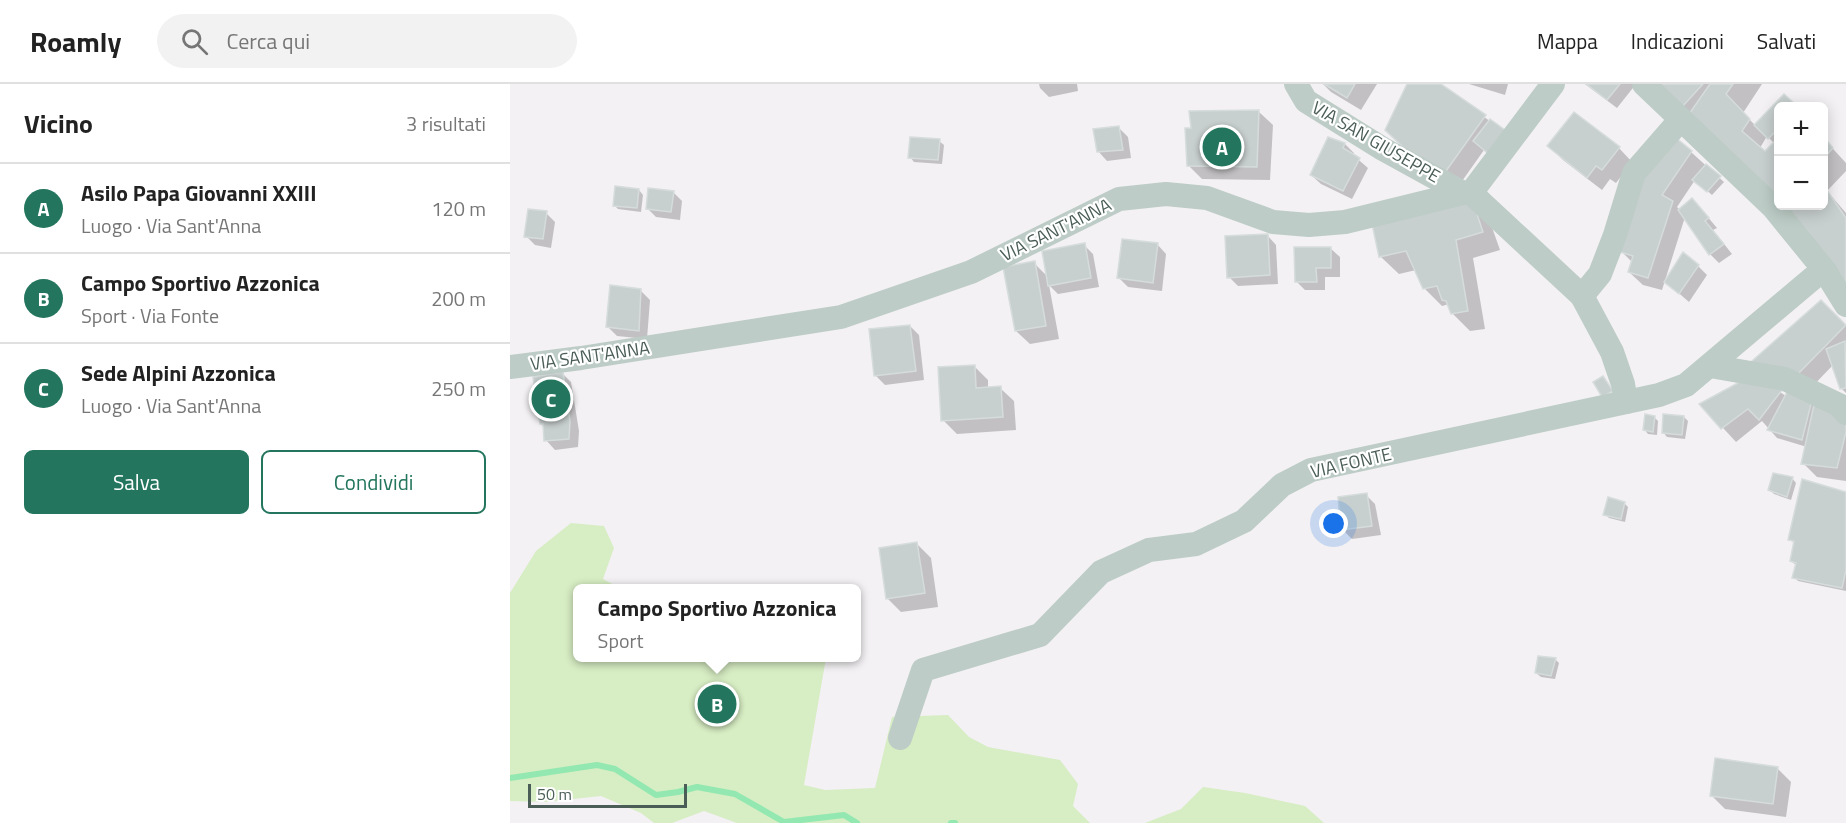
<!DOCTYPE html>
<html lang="it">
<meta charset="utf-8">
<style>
:root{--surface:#fff;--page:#f2f2f2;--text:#222;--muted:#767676;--line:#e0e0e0;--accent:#23755d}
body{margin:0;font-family:"Titillium Web",sans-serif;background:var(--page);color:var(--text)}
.controls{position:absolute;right:18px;top:18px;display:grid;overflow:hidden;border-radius:9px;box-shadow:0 3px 15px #0003}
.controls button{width:54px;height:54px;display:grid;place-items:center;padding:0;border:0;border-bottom:2px solid var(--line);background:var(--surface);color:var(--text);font:30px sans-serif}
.scale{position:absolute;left:18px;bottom:15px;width:159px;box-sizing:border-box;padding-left:6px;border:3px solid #4a5d56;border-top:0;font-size:16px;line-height:21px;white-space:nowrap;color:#4a5d56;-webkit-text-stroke:4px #fff;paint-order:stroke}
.you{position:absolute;left:824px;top:440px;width:21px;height:21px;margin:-15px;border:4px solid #fff;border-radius:50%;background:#1a73e8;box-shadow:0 0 0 9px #1a73e833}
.badge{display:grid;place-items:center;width:39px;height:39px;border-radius:50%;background:var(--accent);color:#fff;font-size:20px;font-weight:700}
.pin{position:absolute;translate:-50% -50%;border:3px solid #fff;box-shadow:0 2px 6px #0006}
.popup{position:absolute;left:63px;top:500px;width:288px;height:78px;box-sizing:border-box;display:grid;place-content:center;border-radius:9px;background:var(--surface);filter:drop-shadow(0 2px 4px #0005);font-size:20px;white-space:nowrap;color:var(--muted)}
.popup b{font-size:22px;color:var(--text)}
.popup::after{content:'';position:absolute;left:50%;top:100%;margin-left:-12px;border:12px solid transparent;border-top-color:var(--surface)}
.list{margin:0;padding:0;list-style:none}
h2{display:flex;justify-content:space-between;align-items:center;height:78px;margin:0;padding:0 24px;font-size:26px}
h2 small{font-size:20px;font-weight:400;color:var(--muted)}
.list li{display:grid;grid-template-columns:39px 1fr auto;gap:18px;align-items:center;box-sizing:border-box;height:90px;padding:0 24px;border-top:2px solid var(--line)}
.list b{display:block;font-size:22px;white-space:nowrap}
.list p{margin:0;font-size:20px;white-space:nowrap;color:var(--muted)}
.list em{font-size:20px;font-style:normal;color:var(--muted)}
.actions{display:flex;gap:12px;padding:18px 24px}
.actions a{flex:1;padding:14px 0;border:2px solid var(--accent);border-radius:9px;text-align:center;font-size:21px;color:var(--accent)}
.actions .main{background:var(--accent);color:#fff}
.icon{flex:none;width:33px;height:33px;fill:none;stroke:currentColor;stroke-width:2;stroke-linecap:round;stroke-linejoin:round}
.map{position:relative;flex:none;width:1336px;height:739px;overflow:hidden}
header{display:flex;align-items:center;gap:36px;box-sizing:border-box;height:84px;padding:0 30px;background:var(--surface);border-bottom:2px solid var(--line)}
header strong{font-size:28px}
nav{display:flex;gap:33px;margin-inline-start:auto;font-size:21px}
.search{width:420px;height:54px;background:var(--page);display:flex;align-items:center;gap:15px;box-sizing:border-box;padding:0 21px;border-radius:33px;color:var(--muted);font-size:22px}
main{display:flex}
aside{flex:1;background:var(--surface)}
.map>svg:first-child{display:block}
.green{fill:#d7edc3}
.shadow{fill:#0003;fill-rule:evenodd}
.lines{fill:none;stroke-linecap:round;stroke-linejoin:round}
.stream{stroke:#92e8b0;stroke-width:6}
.building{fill:#c8d0cf;stroke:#d5dcdb;stroke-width:1.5}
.minor{stroke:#bdccc6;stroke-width:24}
.labels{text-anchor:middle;stroke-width:4.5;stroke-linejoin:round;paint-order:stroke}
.street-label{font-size:18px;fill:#4a5d56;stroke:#fff}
</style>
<header>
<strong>Roamly</strong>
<div class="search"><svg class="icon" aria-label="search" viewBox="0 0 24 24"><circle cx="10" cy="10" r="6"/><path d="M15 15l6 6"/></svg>Cerca qui</div>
<nav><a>Mappa</a><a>Indicazioni</a><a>Salvati</a></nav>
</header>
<main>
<aside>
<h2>Vicino<small>3 risultati</small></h2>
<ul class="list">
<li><span class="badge">A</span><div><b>Asilo Papa Giovanni XXIII</b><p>Luogo · Via Sant'Anna</p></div><em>120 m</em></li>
<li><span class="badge">B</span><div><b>Campo Sportivo Azzonica</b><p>Sport · Via Fonte</p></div><em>200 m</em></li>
<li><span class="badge">C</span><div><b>Sede Alpini Azzonica</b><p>Luogo · Via Sant'Anna</p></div><em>250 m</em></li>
</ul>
<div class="actions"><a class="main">Salva</a><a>Condividi</a></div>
</aside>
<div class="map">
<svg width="1336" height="739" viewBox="0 0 1336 739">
<rect width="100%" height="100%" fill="#f3f1f3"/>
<g class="green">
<polygon points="61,439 94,442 104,464 93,495 110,504 68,504 68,574 316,574 294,701 315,706 365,704 382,633 438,631 459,653 478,663 550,676 568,700 563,722 580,739 227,739 194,727 162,739 144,739 131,729 91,712 35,718 0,717 0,509 26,467"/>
<polygon points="693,703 735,709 795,722 814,739 635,739 671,725"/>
</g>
<g class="shadow">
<polygon points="529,0 567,0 568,7 539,13 530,4"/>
<polygon points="813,0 867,0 851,26 821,8"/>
<polygon points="899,0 928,0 998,50 991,80 974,66 950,100 923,90"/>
<polygon points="959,0 998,0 995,11"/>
<polygon points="1075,0 1126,0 1107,24"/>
<path d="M 1146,0 L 1252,0 L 1233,29 L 1245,41 L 1274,12 L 1285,22 L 1268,22 L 1268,115 ZM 1257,52 L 1264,59 L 1255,69 L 1250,64 Z"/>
<polygon points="749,28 763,41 760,96 692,95 678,81"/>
<polygon points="609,44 618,53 621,74 597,77 588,67"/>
<polygon points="819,55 835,60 844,69 843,71 858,84 842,115 811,100 801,91"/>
<polygon points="1314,55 1336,79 1336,87 1317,107 1336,129 1336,200 1274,122 1314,122"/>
<polygon points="429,57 434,61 432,80 404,78 400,73"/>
<polygon points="1039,62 1109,64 1122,78 1106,99 1100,95 1092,106 1053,76"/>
<polygon points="1181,68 1214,98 1202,111 1185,96 1167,123 1170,126 1191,125 1207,144 1203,146 1222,170 1209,179 1200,170 1175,133 1152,206 1133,201 1119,188 1122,178 1112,168"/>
<polygon points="129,106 133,111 131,128 108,125 104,121"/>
<polygon points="163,108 172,117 170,136 146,133 137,124"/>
<polygon points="911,128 978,132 990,166 963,174 975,245 960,247 942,229 939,220 932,222 914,204 906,186 889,190 871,173"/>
<polygon points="36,129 45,138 41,164 25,161 16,152"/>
<polygon points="757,151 766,161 768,200 728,202 719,193"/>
<polygon points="647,160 656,170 652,207 618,203 609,194"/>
<polygon points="574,161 583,170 589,203 548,210 539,201 549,255 520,260 506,247 524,179 538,193"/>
<polygon points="820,164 830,173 830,193 815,193 815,206 795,206 786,197"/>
<polygon points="1188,182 1197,191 1179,218 1156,198"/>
<polygon points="131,207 140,216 137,255 107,252 98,243"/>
<polygon points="1311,218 1336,241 1336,309 1331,304 1323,281 1298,307 1258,300 1276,312 1279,308 1336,336 1336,397 1307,393 1293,379 1297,363 1267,354 1252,337 1226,358 1191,320 1237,296"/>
<polygon points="400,242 409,251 414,296 375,301 366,292"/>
<polygon points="464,282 478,296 478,304 490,304 504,317 506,346 447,350 433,336"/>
<polygon points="52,289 61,298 69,347 68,363 45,366 36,356 35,343 31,340"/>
<polygon points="1144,333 1148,337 1147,351 1138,350 1134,345"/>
<polygon points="1174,333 1178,337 1175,355 1157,353 1153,348"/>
<polygon points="1282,394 1286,399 1281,416 1264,410 1260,406"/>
<polygon points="1293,397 1336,410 1336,507 1288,497 1284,493 1286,481 1281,477 1285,460 1280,455"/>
<polygon points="856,411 865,420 871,451 842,455 833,446"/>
<polygon points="1114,419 1118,423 1115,438 1099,434 1095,430"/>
<polygon points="407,460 421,474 428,523 391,528 377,514"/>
<polygon points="1045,575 1049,579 1045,595 1031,593 1026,589"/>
<polygon points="1267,684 1281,698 1276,733 1215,725 1201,711"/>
</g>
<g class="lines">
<g class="stream">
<polyline points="0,694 87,681 105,685 146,711 168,708 187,703 225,710 274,738 334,731 347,739"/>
<polyline points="441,739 445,739"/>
</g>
</g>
<g class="building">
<polygon points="814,0 845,0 837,14"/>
<polygon points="897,0 931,0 976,31 936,87 908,77 875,46"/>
<polygon points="1076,0 1110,0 1097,16"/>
<polygon points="1146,0 1193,0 1172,23"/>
<polygon points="1200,0 1223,0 1216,10 1240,35 1232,47 1255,67 1266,56 1268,57 1268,118 1177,33"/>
<polygon points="1274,10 1287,22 1268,22 1268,45 1258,55 1244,41"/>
<polygon points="749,26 747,83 677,82 675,44 681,44 679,27"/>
<polygon points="1064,28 1110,63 1092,86 1086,82 1077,94 1037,62"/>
<polygon points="980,35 999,49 981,72 963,57"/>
<polygon points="609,42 613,66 587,68 583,45"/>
<polygon points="400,53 430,55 428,76 398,74"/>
<polygon points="818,53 835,59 833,64 850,74 833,107 800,91"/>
<polygon points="1165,53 1182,67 1152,111 1163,117 1138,194 1118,188 1123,172 1110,168 1133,91"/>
<polygon points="1314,53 1323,64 1314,74"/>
<polygon points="1196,80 1211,92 1197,108 1182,96"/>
<polygon points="105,102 129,105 127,124 103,122"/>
<polygon points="1314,102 1336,134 1336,204 1271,122 1314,122"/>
<polygon points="138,104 164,107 161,128 136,125"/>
<polygon points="961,112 973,148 946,156 958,227 941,230 936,217 932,216 927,202 913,205 896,167 869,173 861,135"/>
<polygon points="1182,114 1199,134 1195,137 1214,160 1199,171 1168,126"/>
<polygon points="18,125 37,127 33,155 14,153"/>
<polygon points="758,150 760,191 717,194 715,152"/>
<polygon points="612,155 648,159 643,199 607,194"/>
<polygon points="575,159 581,194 538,202 532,167"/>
<polygon points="784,163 821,163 821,184 806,184 807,198 785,198"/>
<polygon points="1173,168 1189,181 1169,210 1154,198"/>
<polygon points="525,177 536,242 505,247 493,183"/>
<polygon points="100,201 131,205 129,247 96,243"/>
<polygon points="1311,216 1336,241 1284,294 1233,285"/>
<polygon points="400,241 406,287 364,292 359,245"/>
<polygon points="1335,257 1336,304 1330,305 1316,265"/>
<polygon points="465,281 466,304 491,302 493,333 431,337 428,283"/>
<polygon points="53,288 60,337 59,355 34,357 33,340 30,340 23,293"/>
<polygon points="1093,292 1103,307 1092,313 1083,298"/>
<polygon points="1237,294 1272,306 1249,336 1238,325 1211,345 1189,320"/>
<polygon points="1278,306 1303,312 1292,356 1257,346"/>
<polygon points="1305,316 1336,334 1336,348 1327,384 1291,380"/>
<polygon points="1135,330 1145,332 1143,348 1133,346"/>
<polygon points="1153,330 1174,332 1172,351 1152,349"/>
<polygon points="1263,389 1283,393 1277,413 1258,406"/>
<polygon points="1292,395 1336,408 1336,486 1332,504 1282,494 1286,479 1280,477 1284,457 1278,456"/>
<polygon points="857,409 862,442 831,446 828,413"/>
<polygon points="1098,413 1115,418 1111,435 1093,431"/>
<polygon points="407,458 415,509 376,515 369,464"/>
<polygon points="1028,572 1046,574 1041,592 1025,589"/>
<polygon points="1205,674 1268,683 1263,720 1200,712"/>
</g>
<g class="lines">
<g class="minor">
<polyline points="786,0 796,17 873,65 953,109"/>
<polyline points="1134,0 1263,123 1315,187 1336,221"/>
<polyline points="961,109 1072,212 1102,268 1113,300 1116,318"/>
<polyline points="1072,212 1090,190 1105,151 1124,89 1171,35"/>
<polyline points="1200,282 1275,295 1329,321 1336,329"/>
<polyline points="0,283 71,274 331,233 461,188 609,115 656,110 697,114 763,138 799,141 835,138 953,109 961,109 1043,0"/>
<polyline points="390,654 413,586 530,551 591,488 639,466 686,460 734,437 772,401 801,386 1149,311 1176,301 1303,194 1315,187"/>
</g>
</g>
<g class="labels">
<g class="street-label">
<text transform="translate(866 58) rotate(30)" y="6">VIA SAN GIUSEPPE</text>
<text transform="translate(546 146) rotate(-26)" y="6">VIA SANT'ANNA</text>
<text transform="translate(80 272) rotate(-8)" y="6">VIA SANT'ANNA</text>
<text transform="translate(841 379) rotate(-13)" y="6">VIA FONTE</text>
</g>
</g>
</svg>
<div class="controls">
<button>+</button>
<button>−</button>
</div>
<div class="scale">50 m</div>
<div class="you"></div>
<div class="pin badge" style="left:712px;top:63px">A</div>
<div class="pin badge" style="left:207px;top:620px">B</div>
<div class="popup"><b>Campo Sportivo Azzonica</b>Sport</div>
<div class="pin badge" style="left:41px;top:315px">C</div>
</div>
</main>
